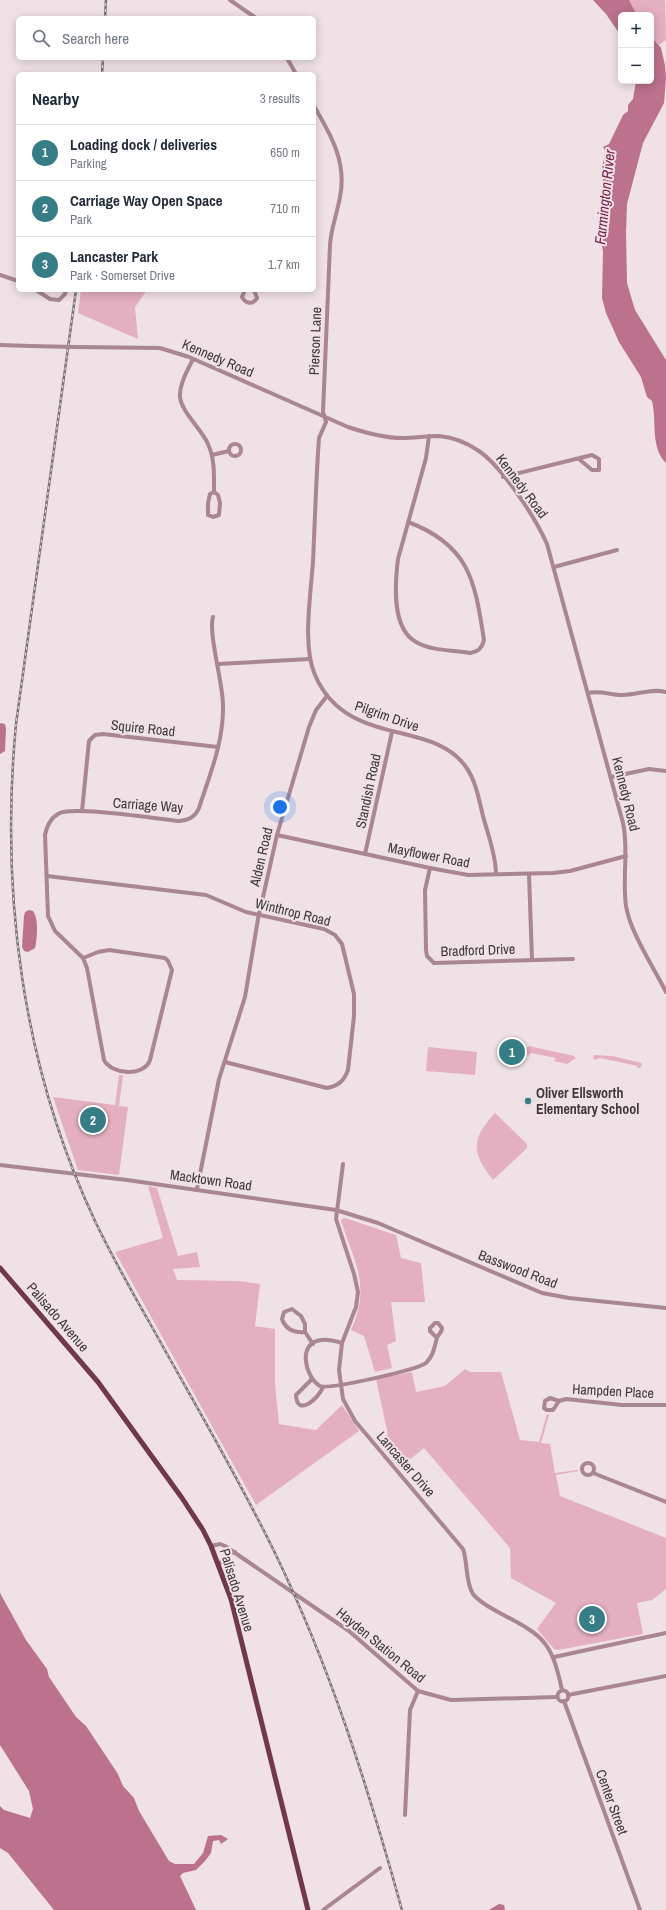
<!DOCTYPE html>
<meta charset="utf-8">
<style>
:root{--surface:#fff;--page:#f6f6f7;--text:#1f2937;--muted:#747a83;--line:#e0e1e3;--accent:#367d86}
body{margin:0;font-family:"Archivo Narrow",sans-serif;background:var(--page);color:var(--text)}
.controls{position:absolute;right:12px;top:12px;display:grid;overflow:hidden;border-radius:6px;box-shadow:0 2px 10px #0003}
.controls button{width:36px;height:36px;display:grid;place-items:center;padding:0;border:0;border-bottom:1px solid var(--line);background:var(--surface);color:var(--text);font:20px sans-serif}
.you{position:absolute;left:280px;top:807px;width:14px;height:14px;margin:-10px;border:3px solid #fff;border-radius:50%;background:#1a73e8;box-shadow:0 0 0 6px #1a73e833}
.badge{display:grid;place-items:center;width:26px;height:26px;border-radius:50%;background:var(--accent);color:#fff;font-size:13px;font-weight:700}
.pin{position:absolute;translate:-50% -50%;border:2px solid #fff;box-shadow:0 1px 4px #0006}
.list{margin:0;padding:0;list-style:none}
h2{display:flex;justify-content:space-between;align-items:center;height:52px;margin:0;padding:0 16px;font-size:17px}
h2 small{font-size:13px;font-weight:400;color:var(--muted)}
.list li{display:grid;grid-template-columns:26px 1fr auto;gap:12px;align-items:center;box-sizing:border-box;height:56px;padding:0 16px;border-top:1px solid var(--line)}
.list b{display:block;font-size:15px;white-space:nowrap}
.list p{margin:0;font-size:13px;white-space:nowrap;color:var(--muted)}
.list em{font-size:13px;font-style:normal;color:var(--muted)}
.icon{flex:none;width:22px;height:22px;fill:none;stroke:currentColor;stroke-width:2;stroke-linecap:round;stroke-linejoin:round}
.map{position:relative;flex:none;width:666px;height:1910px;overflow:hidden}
.search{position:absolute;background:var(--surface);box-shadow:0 2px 10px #0003;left:16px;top:16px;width:300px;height:44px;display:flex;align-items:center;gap:10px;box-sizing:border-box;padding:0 14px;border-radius:6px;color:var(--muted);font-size:15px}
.panel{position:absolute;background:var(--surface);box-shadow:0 2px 10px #0003;left:16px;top:72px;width:300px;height:220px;border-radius:6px}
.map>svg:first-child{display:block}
.green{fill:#e4afc1}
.water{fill:#bc718d}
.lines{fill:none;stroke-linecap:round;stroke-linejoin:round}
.minor{stroke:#a98691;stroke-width:4}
.major{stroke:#70374e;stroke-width:5}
.rail-casing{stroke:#7b7376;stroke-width:2.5}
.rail{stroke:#efe1e6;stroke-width:1;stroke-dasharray:3;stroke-linecap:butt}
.minor-bridge{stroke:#a98691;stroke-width:4}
.poi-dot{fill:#367d86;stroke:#efe1e6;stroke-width:1.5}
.labels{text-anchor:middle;stroke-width:4;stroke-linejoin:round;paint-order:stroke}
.street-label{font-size:14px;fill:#3f393b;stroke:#efe1e6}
.poi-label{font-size:14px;font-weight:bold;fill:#3f393b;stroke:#efe1e6;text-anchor:start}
.water-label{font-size:15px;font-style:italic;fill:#7c214b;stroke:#efe1e6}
</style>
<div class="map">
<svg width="666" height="1910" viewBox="0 0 666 1910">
<rect width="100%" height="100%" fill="#efe1e6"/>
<g class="green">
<polygon points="629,0 665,0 666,40 659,45 651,36 651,15 637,15"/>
<polygon points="81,290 147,290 135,307 138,339 78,313"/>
<polygon points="529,1046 574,1056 576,1058 567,1064 554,1061 556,1058 531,1053 528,1056 524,1050"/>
<polygon points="428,1047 477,1052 475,1075 426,1071"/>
<polygon points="594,1055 613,1056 641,1063 642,1065 640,1068 637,1068 638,1066 600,1058 595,1060 593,1058"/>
<polygon points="119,1075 123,1075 119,1106 128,1107 119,1175 78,1170 53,1097 115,1105"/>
<path d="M 495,1113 L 527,1144 L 527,1148 L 493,1180 C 471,1152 471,1139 495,1113 Z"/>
<polygon points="148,1186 157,1188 178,1256 197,1252 200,1267 173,1269 177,1280 239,1281 260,1284 255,1326 275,1329 275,1384 279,1424 316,1430 342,1405 359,1431 256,1505 115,1252 163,1238"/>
<path d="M 345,1218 L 396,1235 L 401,1258 L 421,1263 L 425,1302 L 391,1302 L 396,1341 L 387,1345 L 392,1368 L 375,1372 L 364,1336 L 351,1330 C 371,1287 355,1263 341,1221 L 342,1219 Z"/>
<polygon points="465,1369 470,1372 501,1372 520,1440 539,1442 547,1414 549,1415 541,1443 550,1444 555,1473 578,1470 578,1471 556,1475 560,1496 666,1538 666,1589 652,1600 637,1603 643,1634 558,1650 554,1649 537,1629 556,1603 511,1578 510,1548 424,1448 400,1468 379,1443 388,1435 376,1379 412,1372 416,1392 445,1386"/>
</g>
<g class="water">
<polygon points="593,0 629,0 637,15 621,15 621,36 606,14"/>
<path d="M 651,36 L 661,48 L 665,65 L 666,78 L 664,103 L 643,143 L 627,204 L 626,233 L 627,283 L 635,310 L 666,360 L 666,463 C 650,447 657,421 652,401 L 647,397 L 641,377 L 619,342 L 606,313 L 602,298 L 603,251 L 600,237 L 602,229 L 599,213 L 603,180 L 602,167 L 606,152 L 603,147 L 609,144 L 623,115 L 628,111 L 628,105 L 633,99 L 636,81 L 651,81 Z"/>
<polygon points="0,723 5,724 6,729 5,751 0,754"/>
<path d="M 29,910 L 33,911 C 39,919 37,939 35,948 L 28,952 L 24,951 L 22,947 L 24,916 L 25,912 Z"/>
<polygon points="0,1593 26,1640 47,1669 49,1677 76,1717 86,1726 118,1774 123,1786 134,1798 139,1811 169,1861 175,1864 194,1864 203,1853 208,1836 221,1835 228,1839 221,1844 219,1840 213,1841 211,1853 205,1861 196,1870 183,1873 180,1876 196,1910 54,1910 8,1853 0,1848 0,1806 4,1810 30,1818 33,1809 29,1791 0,1745"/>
<polygon points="499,1904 504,1905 505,1910 489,1910"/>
</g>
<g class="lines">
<g class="minor">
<polyline points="230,0 256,18"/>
<polyline points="287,58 296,74"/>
<path d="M 314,106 C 331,135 347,162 340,197 C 337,214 331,228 330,245 L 323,412 L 326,422 L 319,438 C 316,479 315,520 313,561 C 311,594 302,646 315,675 C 347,749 432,718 466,767 C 476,781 479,800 483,816 C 488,835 496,855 496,874"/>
<polyline points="0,275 18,281"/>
<polyline points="36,290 50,299 59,300 65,294 66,290"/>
<path d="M 245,290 L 242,297 C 246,304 253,305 257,298 L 254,290"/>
<polyline points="0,345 30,346"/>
<path d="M 75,347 L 160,348 L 189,357 L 348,427 C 366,433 384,438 402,438 C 414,438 427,436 439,436 C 453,437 467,443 479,451 C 503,468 535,517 547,544 L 623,823 C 629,850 622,878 626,906 C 630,932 654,968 666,992"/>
<path d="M 193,359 C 188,370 179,384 180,397 C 181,411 202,430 208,444 C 215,459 214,476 214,492 L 210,494 L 208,503 L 208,515 L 213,517 L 219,515 L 220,503 L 218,495 L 214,492"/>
<circle cx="235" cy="450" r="6"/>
<polyline points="212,455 229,451"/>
<polyline points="503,477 592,455 599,459 599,470 592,470 579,459"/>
<path d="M 408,522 C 470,545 475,582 484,640 C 482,648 479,651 470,653 C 453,650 431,651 416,642 C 391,628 395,583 398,559 L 426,458 L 429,436"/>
<polyline points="554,567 617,550"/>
<polyline points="218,664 310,659"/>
<path d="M 588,693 C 600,690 610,695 622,695 C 638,695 650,688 666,692"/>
<polyline points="611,777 649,769 666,771"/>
<polyline points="82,811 89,741 95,735 103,734 218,747"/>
<polyline points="277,835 430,868 468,875 553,873 570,871 626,856"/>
<polyline points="365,854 392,732"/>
<polyline points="430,868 425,890 426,950 427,956 434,963 573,959"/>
<polyline points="529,874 532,960"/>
<path d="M 47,876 L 206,895 L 246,912 L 324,929 L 335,935 L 342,944 L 354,994 L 354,1016 L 348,1070 C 344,1081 338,1086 327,1088 L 225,1062"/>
<path d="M 109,950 L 165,958 L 168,961 L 172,970 L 150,1060 C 144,1077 112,1075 104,1060 L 87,968 L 83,958 L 98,952 Z"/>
<path d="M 83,958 L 55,931 L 48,916 L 45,835 C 47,825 51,817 60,813 C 75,806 157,819 179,821 C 189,820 195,817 199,808 C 210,774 224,741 223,705 C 223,683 208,633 213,617"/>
<path d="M 343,1164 L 336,1219 L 354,1274 L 358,1292 L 356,1307 L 342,1343 L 339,1370 L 343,1399 L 355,1421 L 463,1549 C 468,1563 465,1581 473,1594 C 479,1602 489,1607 498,1612 C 543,1636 551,1639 562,1690"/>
<polyline points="0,1165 127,1180 336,1210 378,1223 542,1293 569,1298 666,1308"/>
<polyline points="197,1189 219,1079 245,997 258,919 277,835 309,727 316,710 327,696"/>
<path d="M 305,1332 C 294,1333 286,1330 282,1319 L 284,1312 L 292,1309 L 301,1316 L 305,1324 L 305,1332 L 313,1344"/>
<path d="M 342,1343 C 335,1341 328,1339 321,1340 C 297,1343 305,1377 320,1386 C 328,1390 417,1370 426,1363 C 434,1355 434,1348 437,1338 C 438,1334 442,1333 442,1328 L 438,1323 L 435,1323 L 430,1328 L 430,1331 L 437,1338"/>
<path d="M 312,1379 L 296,1395 C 297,1418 319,1398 323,1387"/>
<polyline points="559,1401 553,1410 547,1410 544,1408 545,1401 550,1398 559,1401 566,1399 622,1405 666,1405"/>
<circle cx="588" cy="1469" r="6"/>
<polyline points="593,1473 666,1502"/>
<polyline points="211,1546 220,1544 225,1546 349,1631 418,1691 451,1700 557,1697"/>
<polyline points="219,1564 230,1553 235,1552"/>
<polyline points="554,1657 666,1633"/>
<circle cx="563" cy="1696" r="5.5"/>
<polyline points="568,1695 666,1676"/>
<polyline points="564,1701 640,1910"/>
<polyline points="405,1815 410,1710 418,1691"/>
<polyline points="323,1910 380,1868"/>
</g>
<polyline class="major" points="0,1268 98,1382 182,1498 203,1530 211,1546 231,1599 308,1910"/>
<g class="rail-casing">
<g id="rail">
<polyline points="105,18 106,0"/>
<polyline points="102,74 103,58"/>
<path d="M 76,290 L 16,724 C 0,893 22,1066 95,1221 C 112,1257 132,1292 152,1327 C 193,1401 237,1475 274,1551 C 330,1666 368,1787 402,1910"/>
</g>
</g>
<use href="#rail" class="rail"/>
<polyline class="minor-bridge" points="30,346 75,347"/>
</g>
<circle class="poi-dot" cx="528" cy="1101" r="4"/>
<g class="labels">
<g class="street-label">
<text transform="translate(315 341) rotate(-88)" y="5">Pierson Lane</text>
<text transform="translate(218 358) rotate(23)" y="5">Kennedy Road</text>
<text transform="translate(522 486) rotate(53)" y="5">Kennedy Road</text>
<text transform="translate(387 716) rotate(19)" y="5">Pilgrim Drive</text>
<text transform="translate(143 728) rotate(6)" y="5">Squire Road</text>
<text transform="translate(368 791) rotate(-78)" y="5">Standish Road</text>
<text transform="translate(626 794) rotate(76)" y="5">Kennedy Road</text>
<text transform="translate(148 805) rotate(4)" y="5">Carriage Way</text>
<text transform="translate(429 855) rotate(11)" y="5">Mayflower Road</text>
<text transform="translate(261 857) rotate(-77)" y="5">Alden Road</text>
<text transform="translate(293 912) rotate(14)" y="5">Winthrop Road</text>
<text transform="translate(478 950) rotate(-2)" y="5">Bradford Drive</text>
<text transform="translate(211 1180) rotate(8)" y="5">Macktown Road</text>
<text transform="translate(518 1269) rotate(21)" y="5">Basswood Road</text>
<text transform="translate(58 1317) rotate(49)" y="5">Palisado Avenue</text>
<text transform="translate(613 1391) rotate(3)" y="5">Hampden Place</text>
<text transform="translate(406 1464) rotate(49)" y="5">Lancaster Drive</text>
<text transform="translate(237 1590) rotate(73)" y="5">Palisado Avenue</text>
<text transform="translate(381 1645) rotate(39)" y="5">Hayden Station Road</text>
<text transform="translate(612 1802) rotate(70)" y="5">Center Street</text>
</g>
<g class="poi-label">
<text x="536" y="1098">Oliver Ellsworth<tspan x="536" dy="16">Elementary School</tspan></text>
</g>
<g class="water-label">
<text transform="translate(605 197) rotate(-84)" y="5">Farmington River</text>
</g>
</g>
</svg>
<div class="controls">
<button>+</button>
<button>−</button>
</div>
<div class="you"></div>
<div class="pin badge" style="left:512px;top:1052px">1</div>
<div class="pin badge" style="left:93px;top:1120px">2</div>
<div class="pin badge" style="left:592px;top:1619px">3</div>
<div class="search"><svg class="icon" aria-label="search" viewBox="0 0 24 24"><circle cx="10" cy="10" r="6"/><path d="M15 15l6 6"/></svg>Search here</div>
<section class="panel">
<h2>Nearby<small>3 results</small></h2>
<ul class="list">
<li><span class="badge">1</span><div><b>Loading dock / deliveries</b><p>Parking</p></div><em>650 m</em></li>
<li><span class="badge">2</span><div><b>Carriage Way Open Space</b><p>Park</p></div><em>710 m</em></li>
<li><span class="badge">3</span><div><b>Lancaster Park</b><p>Park · Somerset Drive</p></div><em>1.7 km</em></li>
</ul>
</section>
</div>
